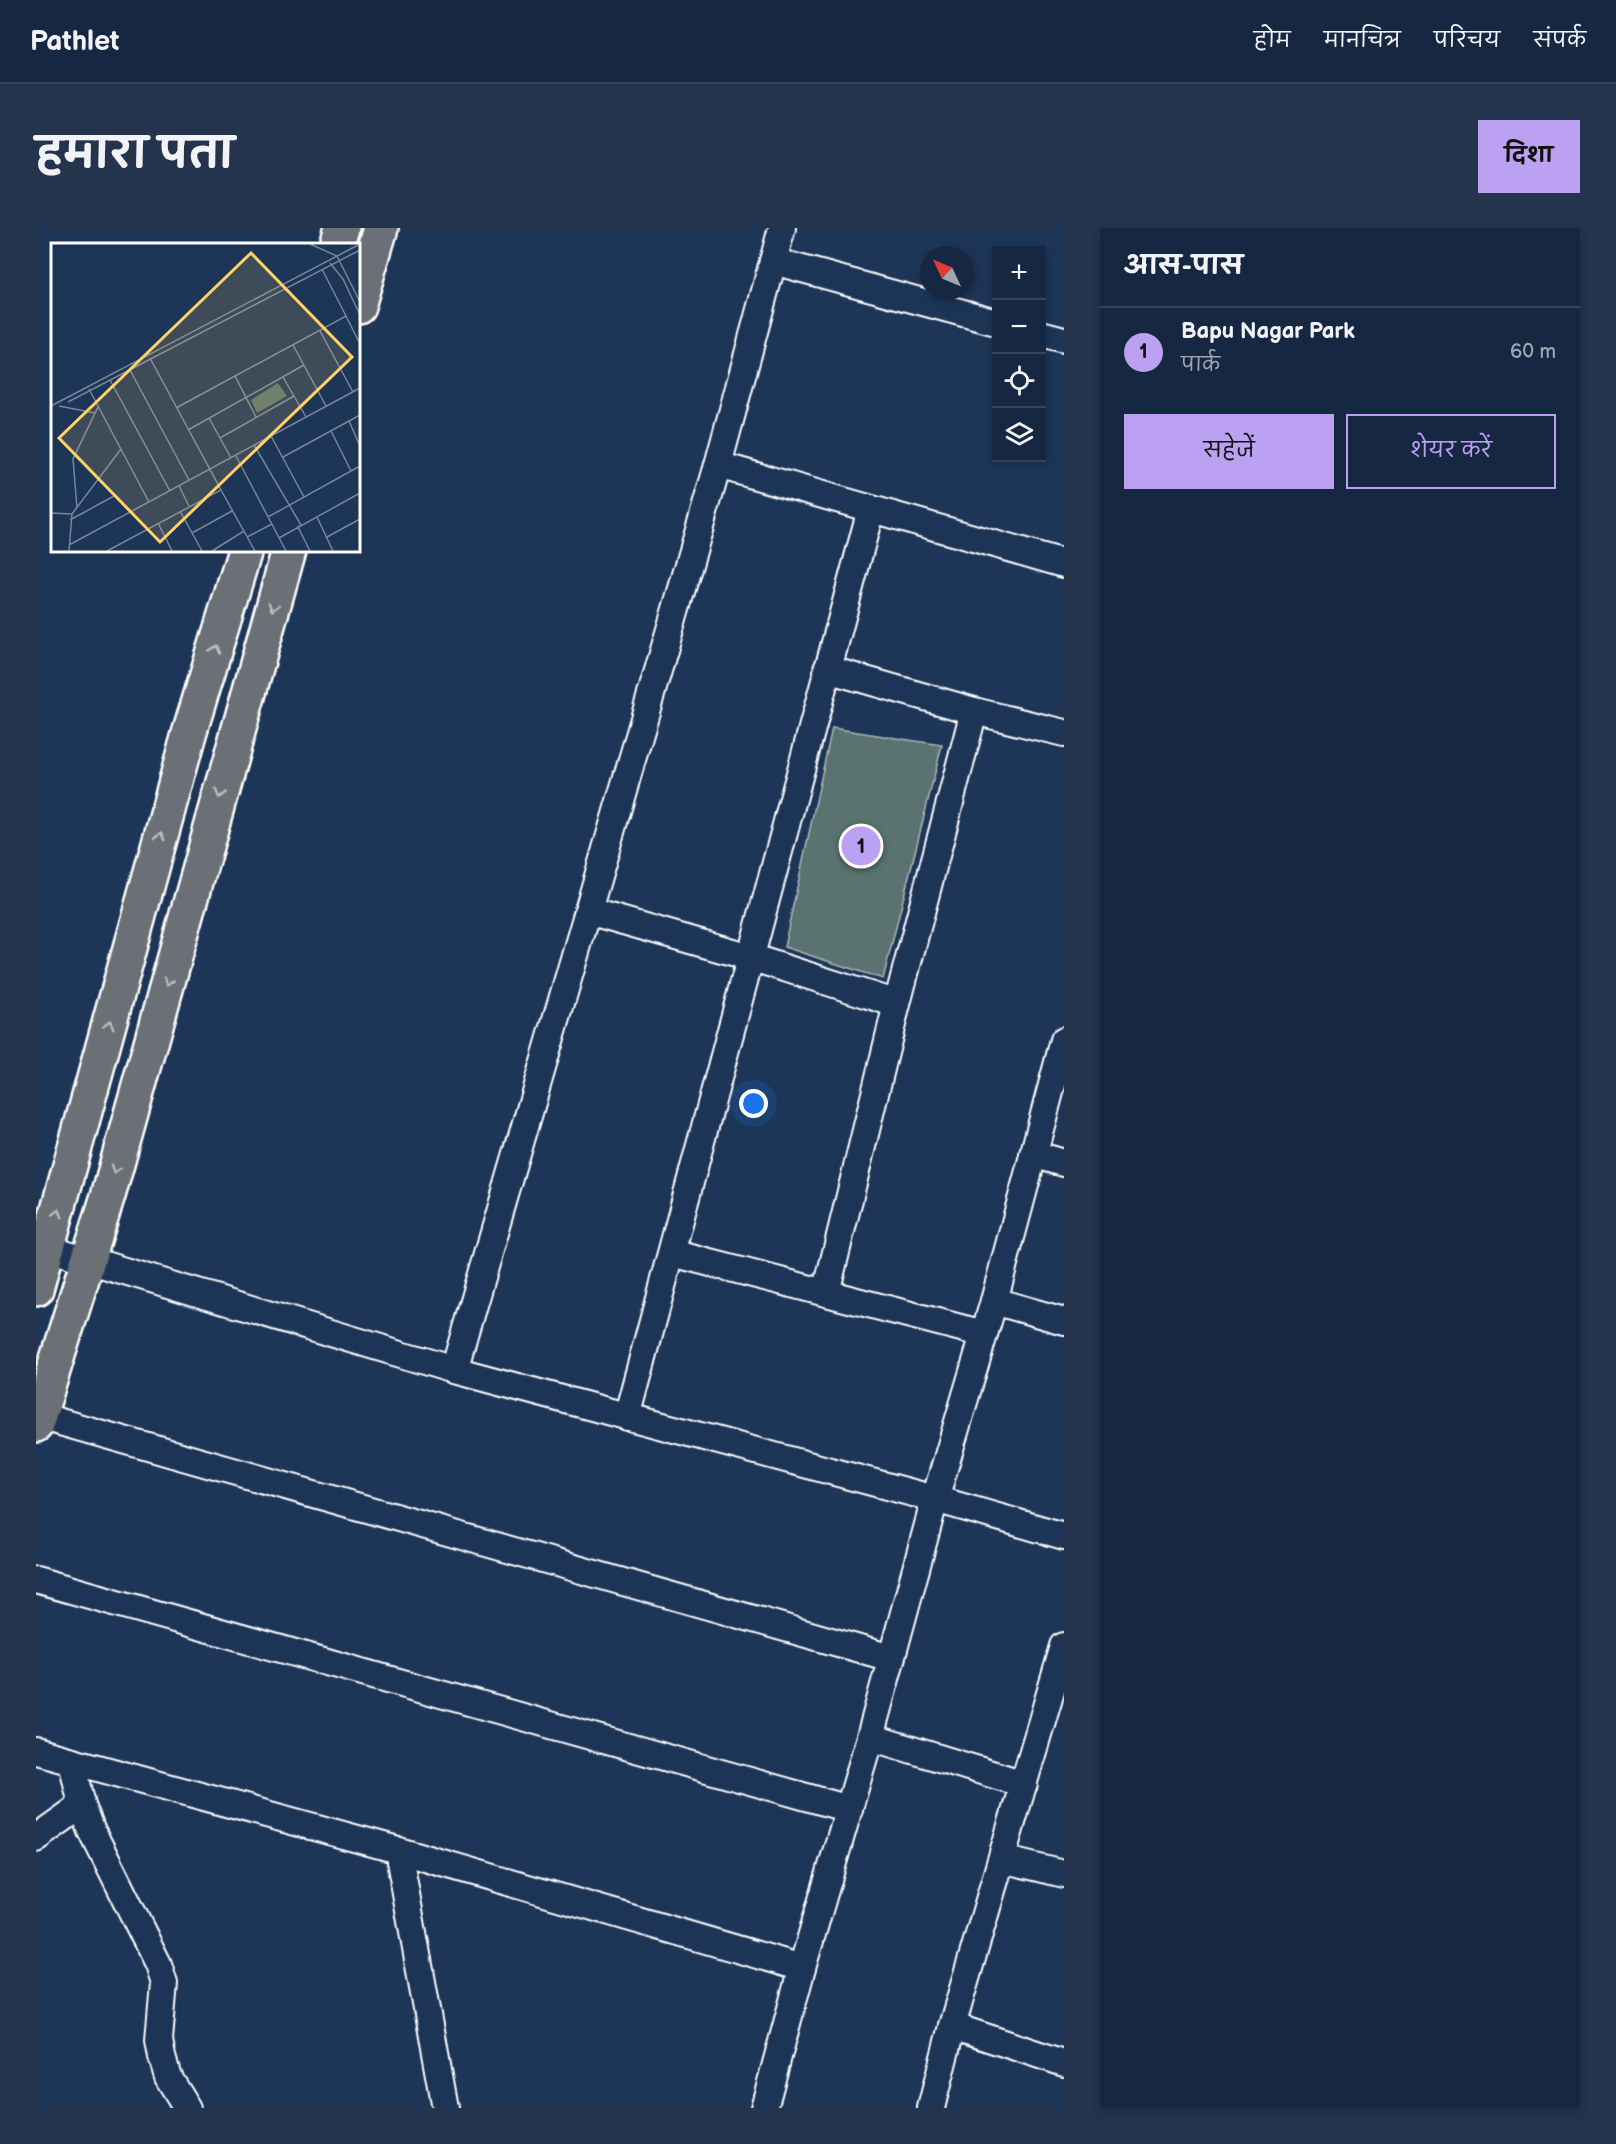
<!DOCTYPE html>
<html lang="hi">
<meta charset="utf-8">
<style>
:root{--surface:#162841;--page:#23344c;--text:#f1f3f6;--muted:#9ea6b1;--line:#35445a;--accent:#bca0f2}
body{margin:0;font-family:"Balsamiq Sans","Playpen Sans Deva",sans-serif;background:var(--page);color:var(--text)}
.controls{position:absolute;right:18px;top:18px;display:grid;overflow:hidden;border-radius:0px;box-shadow:0 3px 9px #0003}
.controls button{width:54px;height:54px;display:grid;place-items:center;padding:0;border:0;border-bottom:2px solid var(--line);background:var(--surface);color:var(--text);font:30px sans-serif}
.compass{position:absolute;left:884px;top:18px;width:54px;height:54px;border-radius:50%;background:var(--surface);box-shadow:0 3px 9px #0003;rotate:314deg}
.you{position:absolute;left:718px;top:876px;width:21px;height:21px;margin:-15px;border:4px solid #fff;border-radius:50%;background:#1a73e8;box-shadow:0 0 0 9px #1a73e833}
.badge{display:grid;place-items:center;width:39px;height:39px;border-radius:50%;background:var(--accent);color:#111;font-size:20px;font-weight:700}
.pin{position:absolute;translate:-50% -50%;border:3px solid #fff;box-shadow:0 2px 6px #0006}
.list{margin:0;padding:0;list-style:none}
h2{display:flex;justify-content:space-between;align-items:center;height:78px;margin:0;padding:0 24px;font-size:26px}
h2 small{font-size:20px;font-weight:400;color:var(--muted)}
.list li{display:grid;grid-template-columns:39px 1fr auto;gap:18px;align-items:center;box-sizing:border-box;height:90px;padding:0 24px;border-top:2px solid var(--line)}
.list b{display:block;font-size:22px;white-space:nowrap}
.list p{margin:0;font-size:20px;white-space:nowrap;color:var(--muted)}
.list em{font-size:20px;font-style:normal;color:var(--muted)}
.actions{display:flex;gap:12px;padding:18px 24px}
.actions a{flex:1;padding:14px 0;border:2px solid var(--accent);border-radius:0px;text-align:center;font-size:21px;color:var(--accent)}
.actions .main{background:var(--accent);color:#111}
.icon{flex:none;width:33px;height:33px;fill:none;stroke:currentColor;stroke-width:2;stroke-linecap:round;stroke-linejoin:round}
.map{position:relative;flex:none;width:1028px;height:1880px;overflow:hidden;border-radius:0px}
header{display:flex;align-items:center;gap:36px;box-sizing:border-box;height:84px;padding:0 30px;background:var(--surface);border-bottom:2px solid var(--line)}
header strong{font-size:28px}
nav{display:flex;gap:33px;margin-inline-start:auto;font-size:21px}
.intro{display:flex;align-items:center;justify-content:space-between;box-sizing:border-box;height:144px;padding:0 36px}
h1{margin:0;font-size:42px}
.button{padding:15px 27px;border-radius:0px;background:var(--accent);color:#111;font-size:21px;font-weight:700}
main{display:flex;gap:36px;padding:0 36px}
aside{flex:1;background:var(--surface);border-radius:0px;box-shadow:0 3px 9px #0003}
.map>svg:first-child{display:block}
.green{fill:#5a7370;stroke:#acb9b8;stroke-width:1.5}
.lines{fill:none;stroke-linecap:round;stroke-linejoin:round}
.minor-casing{stroke:#fff;stroke-width:30}
.primary-casing{stroke:#fff;stroke-width:38}
.minor{stroke:#1d3557;stroke-width:26}
.primary{stroke:#6a7074;stroke-width:33}
.oneway{stroke:#bcbfc0}
.inset-road{fill:none;stroke:#77869a;stroke-width:1.5}
.view{fill:#ffd166;fill-opacity:0.15;stroke:#ffd166;stroke-width:3}
.inset-edge{fill:none;stroke:#fff;stroke-width:3}
</style>
<header>
<strong>Pathlet</strong>
<nav><a>होम</a><a>मानचित्र</a><a>परिचय</a><a>संपर्क</a></nav>
</header>
<div class="intro"><h1>हमारा पता</h1><a class="button">दिशा</a></div>
<main>
<div class="map">
<svg width="1028" height="1880" viewBox="0 0 1028 1880">
<rect width="100%" height="100%" fill="#1d3557"/>
<filter id="ink" filterUnits="userSpaceOnUse"><feTurbulence type="fractalNoise" baseFrequency=".0167" numOctaves="2"/><feDisplacementMap in="SourceGraphic" scale="12" xChannelSelector="R" yChannelSelector="G"/><feConvolveMatrix kernelMatrix="1 2 1 2 8 2 1 2 1" color-interpolation-filters="sRGB"/></filter>
<g filter="url(#ink)">
<polygon class="green" points="796,500 906,517 847,751 748,719"/>
<g class="lines">
<g class="minor-casing">
<g id="minor">
<polyline points="737,33 960,94"/>
<polyline points="1005,106 1028,112"/>
<polyline points="682,237 1028,336"/>
<polyline points="791,441 938,483 1028,505"/>
<polyline points="552,683 714,729 861,776"/>
<polyline points="997,926 1028,935"/>
<polyline points="12,1020 418,1142 899,1271 1028,1308"/>
<polyline points="636,1025 948,1106"/>
<polyline points="790,1065 861,776 938,483"/>
<polyline points="958,1073 1028,1093"/>
<polyline points="418,1142 682,237 746,0"/>
<polyline points="3,1188 855,1430"/>
<polyline points="591,1189 835,281"/>
<polyline points="0,1352 813,1581"/>
<polyline points="834,1509 988,1556"/>
<polyline points="0,1523 362,1622 766,1740"/>
<polyline points="36,1533 46,1577 56,1603 122,1736 128,1755 123,1812 126,1829 132,1849 151,1880"/>
<polyline points="0,1610 46,1577"/>
<polyline points="362,1622 409,1880"/>
<polyline points="966,1631 1028,1646"/>
<polyline points="916,1798 1028,1835"/>
<polyline points="728,1880 766,1740 834,1509 899,1271 958,1073 1028,812"/>
<polyline points="895,1880 916,1798 1028,1418"/>
</g>
</g>
<g class="primary-casing">
<g id="primary">
<polyline points="301,16 306,0"/>
<polyline points="322,78 345,0"/>
<polyline points="0,1061 153,506 209,322"/>
<polyline points="0,1197 72,968 253,322"/>
</g>
</g>
<use href="#minor" class="minor"/>
<use href="#primary" class="primary"/>
</g>
<defs><path id="oneway-chevron" d="M-2-3.5L2.5 0L-2 3.5" fill="none" stroke-width="1.6" stroke-linecap="round" stroke-linejoin="round" transform="scale(1.5)"/></defs>
<g class="oneway">
<use href="#oneway-chevron" transform="translate(237 379) rotate(106)"/>
<use href="#oneway-chevron" transform="translate(179 421) rotate(-73)"/>
<use href="#oneway-chevron" transform="translate(184 566) rotate(106)"/>
<use href="#oneway-chevron" transform="translate(125 608) rotate(-75)"/>
<use href="#oneway-chevron" transform="translate(132 754) rotate(106)"/>
<use href="#oneway-chevron" transform="translate(73 797) rotate(-75)"/>
<use href="#oneway-chevron" transform="translate(79 942) rotate(106)"/>
<use href="#oneway-chevron" transform="translate(22 985) rotate(-75)"/>
</g>
</g>
<g transform="translate(15 15)">
<rect width="309" height="309" fill="#1d3557"/>
<path d="M 227,140 L 236,153 L 206,170 L 200,157 Z" fill="#5a7370"/>
<path class="inset-road" d="M 259,1 L 286,13 L 309,59M 279,20 L 292,36 L 309,72M 271,26 L 295,73M 269,88 L 302,149M 242,102 L 275,163M 79,127 L 138,237M 184,133 L 205,174M 232,134 L 255,174M 59,137 L 119,248M 38,146 L 98,259M 17,159 L 309,7M 0,163 L 309,1M 8,163 L 44,170M 125,165 L 295,73 L 309,101M 158,175 L 180,215M 298,178 L 309,203M 137,187 L 253,122M 280,188 L 300,228M 220,193 L 253,254M 169,195 L 243,153M 203,202 L 250,282 L 247,284 L 259,308M 185,213 L 235,308M 232,214 L 309,172M 128,243 L 138,263M 170,247 L 204,308M 26,265 L 22,216 L 47,164M 129,268 L 151,308M 0,270 L 21,271M 217,274 L 309,223M 266,274 L 282,308M 19,277 L 63,253M 107,280 L 121,308M 141,290 L 181,268M 196,294 L 221,281M 276,294 L 309,276M 228,295 L 309,250M 18,302 L 309,145M 18,308 L 21,271 L 70,206M 56,308 L 170,247 L 99,115M 161,308 L 193,288"/>
<path class="view" d="M 200,10 L 301,114 L 109,299 L 8,195 Z"/>
<rect width="309" height="309" class="inset-edge"/>
</g>
</svg>
<div class="controls">
<button>+</button>
<button>−</button>
<button><svg class="icon" aria-label="locate" viewBox="0 0 24 24"><circle cx="12" cy="12" r="6"/><path d="M12 2v4M12 18v4M2 12h4M18 12h4"/></svg></button>
<button><svg class="icon" aria-label="layers" viewBox="0 0 24 24"><path d="M12 4l9 5-9 5-9-5zM3 14l9 5 9-5"/></svg></button>
</div>
<svg class="compass" viewBox="-18 -18 36 36"><path d="M0-13l5 13h-10z" fill="#e53935"/><path d="M0 13l5-13h-10z" fill="#9ea6b1"/></svg>
<div class="you"></div>
<div class="pin badge" style="left:825px;top:618px">1</div>
</div>
<aside>
<h2>आस-पास<small></small></h2>
<ul class="list">
<li><span class="badge">1</span><div><b>Bapu Nagar Park</b><p>पार्क</p></div><em>60 m</em></li>
</ul>
<div class="actions"><a class="main">सहेजें</a><a>शेयर करें</a></div>
</aside>
</main>
